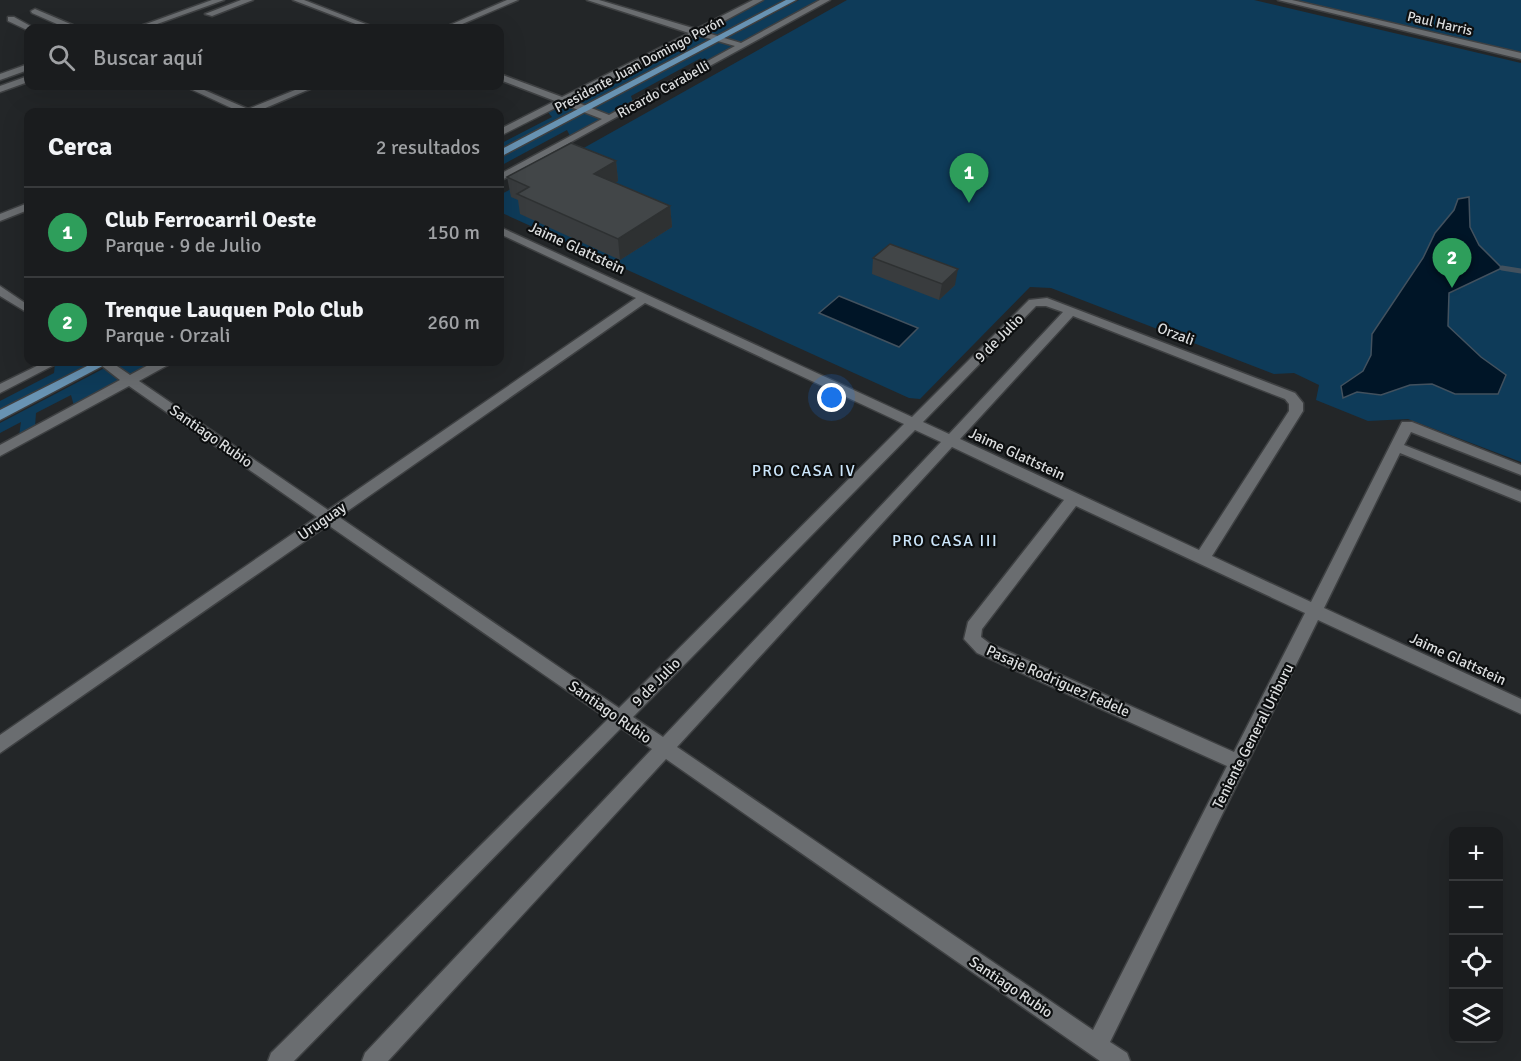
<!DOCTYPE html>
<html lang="es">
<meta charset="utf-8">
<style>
:root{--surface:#1a1c1e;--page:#232527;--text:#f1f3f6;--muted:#9fa1a4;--line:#383a3c;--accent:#77c0f7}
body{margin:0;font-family:Signika,sans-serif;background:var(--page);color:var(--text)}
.controls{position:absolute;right:18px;bottom:18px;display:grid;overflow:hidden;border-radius:12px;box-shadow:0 6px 24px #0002}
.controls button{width:54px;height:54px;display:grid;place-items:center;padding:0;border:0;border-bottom:2px solid var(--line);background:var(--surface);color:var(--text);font:30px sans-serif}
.you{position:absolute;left:832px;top:398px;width:21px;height:21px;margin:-15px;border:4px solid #fff;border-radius:50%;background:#1a73e8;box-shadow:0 0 0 9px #1a73e833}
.badge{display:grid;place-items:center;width:39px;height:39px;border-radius:50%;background:var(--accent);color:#fff;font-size:20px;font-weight:700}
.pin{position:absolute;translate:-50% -50px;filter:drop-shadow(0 2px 3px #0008)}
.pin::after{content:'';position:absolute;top:32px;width:21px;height:18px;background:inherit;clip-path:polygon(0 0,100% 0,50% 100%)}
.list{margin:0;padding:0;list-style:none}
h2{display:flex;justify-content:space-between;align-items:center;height:78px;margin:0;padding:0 24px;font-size:26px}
h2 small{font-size:20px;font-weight:400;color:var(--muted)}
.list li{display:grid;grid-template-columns:39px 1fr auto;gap:18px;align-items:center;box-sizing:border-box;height:90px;padding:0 24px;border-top:2px solid var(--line)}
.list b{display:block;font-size:22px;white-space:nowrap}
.list p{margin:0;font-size:20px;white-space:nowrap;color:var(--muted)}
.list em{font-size:20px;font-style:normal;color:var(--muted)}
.icon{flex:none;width:33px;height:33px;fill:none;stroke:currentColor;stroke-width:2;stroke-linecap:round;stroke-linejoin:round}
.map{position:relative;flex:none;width:1521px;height:1061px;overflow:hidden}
.search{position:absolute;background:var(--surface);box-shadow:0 6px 24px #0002;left:24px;top:24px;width:480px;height:66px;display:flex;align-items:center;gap:15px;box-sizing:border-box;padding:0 21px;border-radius:12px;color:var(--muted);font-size:22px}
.panel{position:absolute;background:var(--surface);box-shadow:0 6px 24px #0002;left:24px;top:108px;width:480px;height:258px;border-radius:12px}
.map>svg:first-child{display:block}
.green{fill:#0e3b59}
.water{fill:#001527;stroke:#42515e;stroke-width:1.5}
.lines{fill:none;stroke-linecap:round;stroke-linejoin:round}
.stream{stroke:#42515e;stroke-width:5}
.minor-casing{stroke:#3e4042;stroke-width:3}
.major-casing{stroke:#3e4042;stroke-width:3}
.minor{fill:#6a6d70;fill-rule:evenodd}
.major{fill:#6893b3;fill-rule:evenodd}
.wall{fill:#393c3e}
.shaded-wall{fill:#2e3132}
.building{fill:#424648;stroke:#2e3132;stroke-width:1.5}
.labels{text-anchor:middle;stroke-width:4.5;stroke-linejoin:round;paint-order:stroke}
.far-street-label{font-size:14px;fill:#dbddde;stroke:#0d0f10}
.street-label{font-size:15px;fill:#dbddde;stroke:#0d0f10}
.neighbourhood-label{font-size:16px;letter-spacing:1.5px;fill:#cce6fb;stroke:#0d0f10}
</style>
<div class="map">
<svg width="1521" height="1061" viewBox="0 0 1521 1061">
<rect width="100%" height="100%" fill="#232628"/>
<g class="green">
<polygon points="763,0 786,0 500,150 500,144 552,117 547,111 610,78 614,84 687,47 682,41"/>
<polygon points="799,0 822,0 704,64 701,58 631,96 633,102 570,136 567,130 502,165 504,172 500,175 500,158"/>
<polygon points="847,0 1254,0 1521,63 1521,462 1408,419 1368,421 1316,400 1319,385 1294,373 1274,374 1051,288 1030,287 920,399 909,398 500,212 500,195"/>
<polygon points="1291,0 1521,0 1521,53"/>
<polygon points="60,362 95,362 0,411 0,401 54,373 55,364"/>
<polygon points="116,362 156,362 74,406 71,395 36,413 35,427 19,436 21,422 0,433 0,423"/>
</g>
<g class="water">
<polygon points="1469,197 1470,227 1479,245 1502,268 1449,293 1448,326 1481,357 1506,375 1498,394 1455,394 1432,384 1410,385 1381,395 1357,392 1343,398 1341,386 1363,371 1371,355 1372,334 1423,258 1435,233 1454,210 1458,199"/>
<polygon points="839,296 918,328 899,347 819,313"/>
</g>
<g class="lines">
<polyline class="stream" points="1502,268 1521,271"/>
<g class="minor-casing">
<g id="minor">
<polygon points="212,0 224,0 146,28 135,28"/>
<polygon points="241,0 253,0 212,16 205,14"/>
<polygon points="293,0 304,0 376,28 366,28"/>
<polygon points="507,0 518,0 453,28 443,28"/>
<path d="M 587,0 L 599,0 L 696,29 L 753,0 L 763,0 L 704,32 L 741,43 L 820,0 L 830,0 L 500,181 L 500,174 L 602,119 L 563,104 L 500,136 L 500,129 L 555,101 L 500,80 L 500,74 L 562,97 L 689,33 ZM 697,35 L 735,46 L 609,115 L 571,100 Z"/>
<polygon points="1278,0 1292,0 1521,53 1521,59"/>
<polygon points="35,9 75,26 76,28 66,28 32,13 31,11"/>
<polygon points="8,17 14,17 34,28 27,30 8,21"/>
<polygon points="28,64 28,70 0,80 0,74"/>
<polygon points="28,76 28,82 0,92 0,86"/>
<polygon points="184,86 195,86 248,109 305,86 317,86 256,112 240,112"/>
<polygon points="28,203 28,210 0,221 0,214"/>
<path d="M 500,227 L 912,417 L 1029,300 L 1047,298 L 1295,393 L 1303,403 L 1303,411 L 1212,556 L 1311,602 L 1402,422 L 1412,422 L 1521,465 L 1521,475 L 1411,432 L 1404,445 L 1521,491 L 1521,502 L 1400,453 L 1324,608 L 1521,699 L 1521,714 L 1318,620 L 1110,1042 L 1127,1053 L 1130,1061 L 1100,1061 L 666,759 L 388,1061 L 362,1061 L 365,1053 L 652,749 L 621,728 L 294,1061 L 268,1061 L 271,1053 L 608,719 L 328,525 L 0,753 L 0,735 L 317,517 L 129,386 L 0,456 L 0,445 L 120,380 L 97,362 L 111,362 L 130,375 L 154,362 L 169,362 L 168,365 L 139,381 L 328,510 L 636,298 L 500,234 ZM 645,303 L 904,424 L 619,708 L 339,517 ZM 1036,306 L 1046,306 L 1063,312 L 949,434 L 923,422 ZM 1073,316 L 1285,399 L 1289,404 L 1289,411 L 1199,550 L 960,439 ZM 915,430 L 941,442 L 663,737 L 633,717 ZM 952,447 L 1064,500 L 968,622 L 964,639 L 977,653 L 1227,766 L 1093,1030 L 677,747 ZM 1076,506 L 1305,613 L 1234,752 L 989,643 L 981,637 L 982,629 Z"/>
<polygon points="0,286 28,305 28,313 0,296"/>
<polygon points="45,362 60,362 0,393 0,384"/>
</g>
</g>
<g class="major-casing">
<g id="major">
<polygon points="786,0 796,0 500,157 500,150"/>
<polygon points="95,362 110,362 0,420 0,410"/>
</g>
</g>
<use href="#minor" class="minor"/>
<use href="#major" class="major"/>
</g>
<g class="wall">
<polygon points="616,161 618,181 615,183 670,206 672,227 620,260 520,214 518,200 511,197 507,177"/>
<polygon points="873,258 955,285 939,300 872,274"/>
</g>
<g class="shaded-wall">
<polygon points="616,161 618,181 596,194 594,174"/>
<polygon points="670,206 672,227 620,260 618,239"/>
<polygon points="958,269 955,285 939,300 942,284"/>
</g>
<g class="building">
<polygon points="571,143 616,161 594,174 670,206 618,239 517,194 529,187 507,177"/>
<polygon points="890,244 958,269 942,284 873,258"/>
</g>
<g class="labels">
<g class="far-street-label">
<text transform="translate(1440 23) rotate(13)" y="5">Paul Harris</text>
<text transform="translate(639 64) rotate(-28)" y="5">Presidente Juan Domingo Perón</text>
<text transform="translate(663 89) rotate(-29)" y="5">Ricardo Carabelli</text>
</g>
<g class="street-label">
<text transform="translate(577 248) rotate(25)" y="5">Jaime Glattstein</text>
<text transform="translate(1176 334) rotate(21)" y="5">Orzali</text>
<text transform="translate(999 338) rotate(-45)" y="5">9 de Julio</text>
<text transform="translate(211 436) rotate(35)" y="5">Santiago Rubio</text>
<text transform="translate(1017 454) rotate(25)" y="5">Jaime Glattstein</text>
<text transform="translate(322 521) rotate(-35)" y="5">Uruguay</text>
<text transform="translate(1458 659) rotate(25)" y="5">Jaime Glattstein</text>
<text transform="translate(1058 681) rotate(24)" y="5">Pasaje Rodriguez Fedele</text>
<text transform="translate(656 682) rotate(-45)" y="5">9 de Julio</text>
<text transform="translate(610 712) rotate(35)" y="5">Santiago Rubio</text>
<text transform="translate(1253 736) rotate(-63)" y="5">Teniente General Uriburu</text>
<text transform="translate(1011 987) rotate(34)" y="5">Santiago Rubio</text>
</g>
<g class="neighbourhood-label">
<text x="804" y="476">PRO CASA IV</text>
<text x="945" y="546">PRO CASA III</text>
</g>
</g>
</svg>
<div class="controls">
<button>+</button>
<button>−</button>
<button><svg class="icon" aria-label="locate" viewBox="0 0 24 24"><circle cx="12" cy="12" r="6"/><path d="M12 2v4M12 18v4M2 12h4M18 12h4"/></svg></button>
<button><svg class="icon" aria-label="layers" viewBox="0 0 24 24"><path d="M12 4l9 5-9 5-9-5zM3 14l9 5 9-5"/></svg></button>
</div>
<div class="you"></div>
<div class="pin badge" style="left:969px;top:203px;background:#2e9e5b">1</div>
<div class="pin badge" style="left:1452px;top:288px;background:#2e9e5b">2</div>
<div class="search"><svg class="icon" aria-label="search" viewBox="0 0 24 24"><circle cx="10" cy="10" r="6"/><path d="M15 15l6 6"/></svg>Buscar aquí</div>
<section class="panel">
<h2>Cerca<small>2 resultados</small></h2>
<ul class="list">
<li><span class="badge" style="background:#2e9e5b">1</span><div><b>Club Ferrocarril Oeste</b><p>Parque · 9 de Julio</p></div><em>150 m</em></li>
<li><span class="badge" style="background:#2e9e5b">2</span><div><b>Trenque Lauquen Polo Club</b><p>Parque · Orzali</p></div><em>260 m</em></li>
</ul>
</section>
</div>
